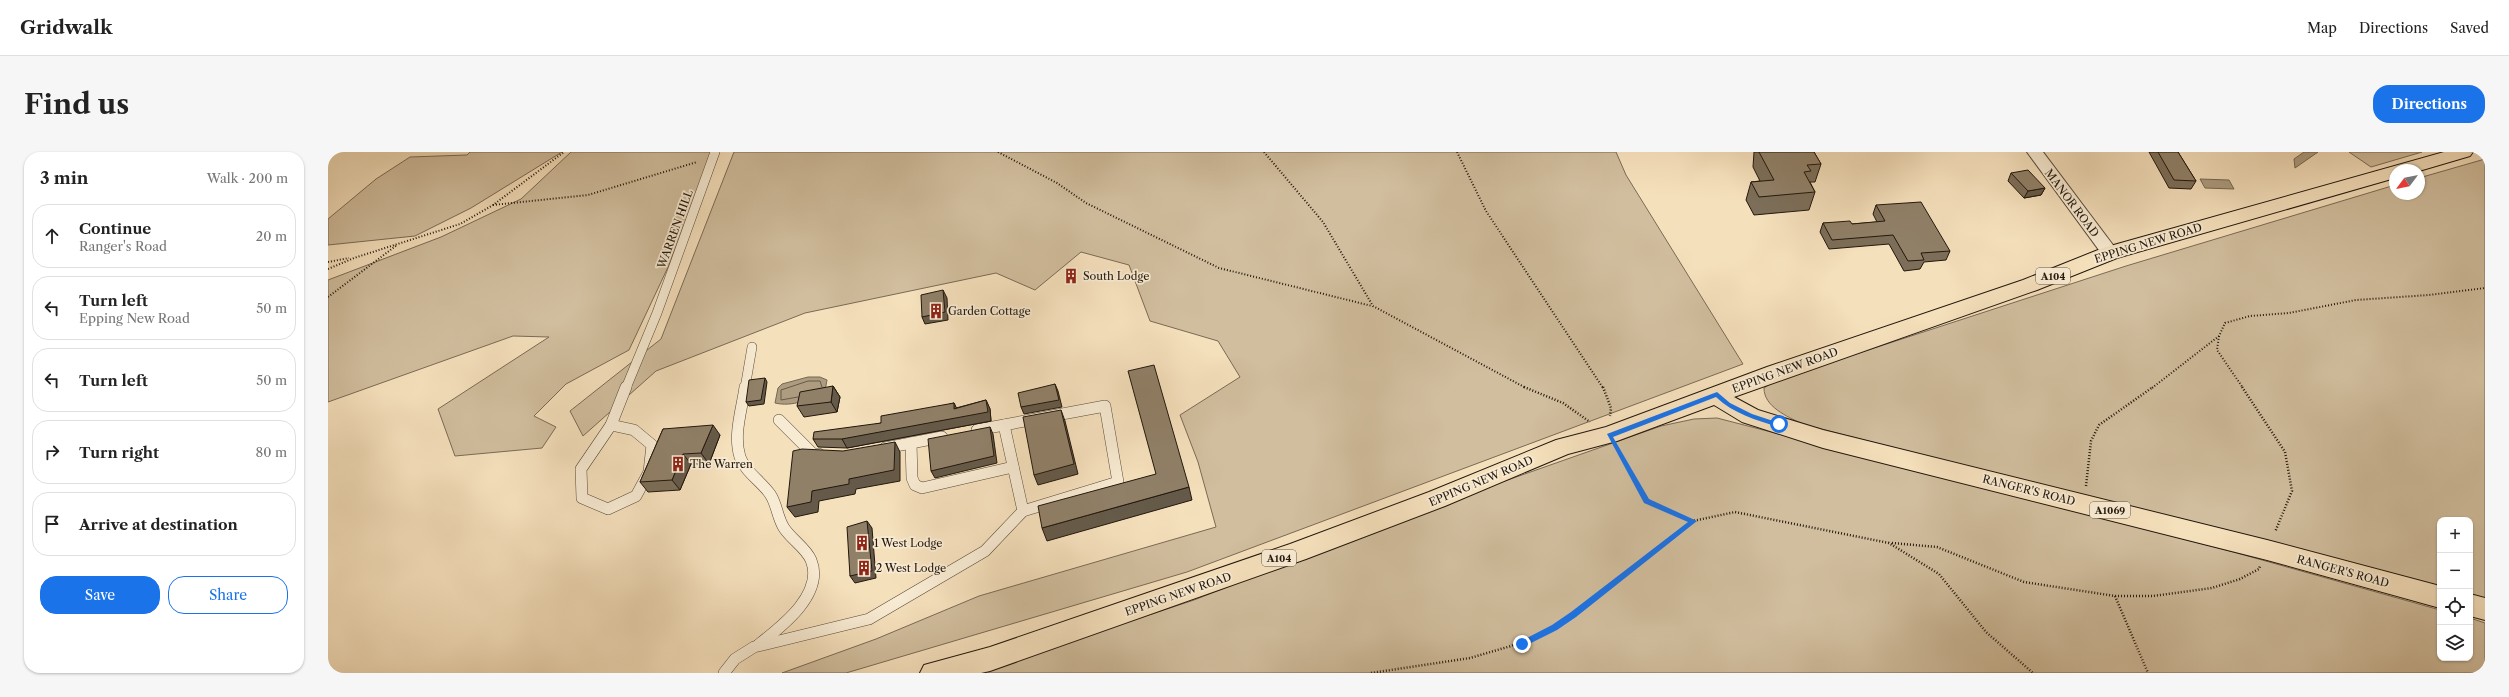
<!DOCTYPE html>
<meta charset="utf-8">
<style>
:root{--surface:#fff;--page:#f6f6f6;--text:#222;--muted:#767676;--line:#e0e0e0;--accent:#1a73e8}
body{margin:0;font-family:"Libre Caslon Text",serif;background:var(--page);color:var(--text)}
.controls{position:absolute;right:12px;bottom:12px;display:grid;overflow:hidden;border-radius:8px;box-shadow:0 1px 3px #0004}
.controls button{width:36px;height:36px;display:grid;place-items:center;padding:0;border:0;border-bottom:1px solid var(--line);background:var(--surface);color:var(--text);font:20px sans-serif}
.compass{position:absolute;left:2061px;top:12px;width:36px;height:36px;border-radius:50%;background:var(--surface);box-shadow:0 1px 3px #0004;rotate:238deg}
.stop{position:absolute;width:12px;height:12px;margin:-9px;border:3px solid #1a73e8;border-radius:50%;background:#fff}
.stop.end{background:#1a73e8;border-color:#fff;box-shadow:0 1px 4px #0008}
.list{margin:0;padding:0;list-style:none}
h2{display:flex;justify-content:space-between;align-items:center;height:52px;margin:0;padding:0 16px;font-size:17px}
h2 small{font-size:13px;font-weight:400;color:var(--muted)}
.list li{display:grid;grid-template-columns:26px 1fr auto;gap:12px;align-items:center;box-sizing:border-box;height:64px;margin:0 8px 8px;padding:0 8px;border:1px solid var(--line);border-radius:16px}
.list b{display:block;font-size:15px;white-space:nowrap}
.list p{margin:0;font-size:13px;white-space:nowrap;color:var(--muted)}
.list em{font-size:13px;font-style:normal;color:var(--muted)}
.actions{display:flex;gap:8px;padding:12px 16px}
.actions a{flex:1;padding:9px 0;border:1px solid var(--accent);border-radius:16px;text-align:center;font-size:14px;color:var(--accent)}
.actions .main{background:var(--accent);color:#fff}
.icon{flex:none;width:22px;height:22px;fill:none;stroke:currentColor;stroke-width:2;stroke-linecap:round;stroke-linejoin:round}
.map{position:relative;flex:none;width:2157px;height:521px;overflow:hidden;border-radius:16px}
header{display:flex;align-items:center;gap:24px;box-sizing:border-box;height:56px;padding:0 20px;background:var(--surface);border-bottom:1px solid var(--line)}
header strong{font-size:19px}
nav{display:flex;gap:22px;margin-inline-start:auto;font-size:14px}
.intro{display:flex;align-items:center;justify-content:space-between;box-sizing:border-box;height:96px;padding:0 24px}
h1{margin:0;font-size:28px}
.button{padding:10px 18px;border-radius:16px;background:var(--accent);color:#fff;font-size:14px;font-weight:700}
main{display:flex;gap:24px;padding:0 24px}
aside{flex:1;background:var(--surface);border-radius:16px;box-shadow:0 1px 3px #0004}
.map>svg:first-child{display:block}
.green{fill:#d1be9e;stroke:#7a6a56}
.water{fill:#ad9c80;stroke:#756752}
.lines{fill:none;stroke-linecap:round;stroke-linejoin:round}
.shore{stroke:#685a46;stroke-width:1}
.lane-far1-casing{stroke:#574939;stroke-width:10}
.lane-casing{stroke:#574939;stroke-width:12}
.street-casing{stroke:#574939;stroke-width:2}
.primary-casing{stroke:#22170d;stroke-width:2}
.path-far1{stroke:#22170d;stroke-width:2;stroke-dasharray:1 2;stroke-linecap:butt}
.path{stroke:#22170d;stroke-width:2.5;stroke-dasharray:1 2;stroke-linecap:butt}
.lane-far1{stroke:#f8ebd3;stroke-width:9}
.lane{stroke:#f8ebd3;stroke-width:11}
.street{fill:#f8ebd3;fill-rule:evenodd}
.primary{fill:#f5e0bc;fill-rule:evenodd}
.wall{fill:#7c6e59;stroke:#22170d}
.shaded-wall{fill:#655a49;stroke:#22170d}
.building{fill:#908068;stroke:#22170d}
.route{fill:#1a73e8}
.labels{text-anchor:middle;stroke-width:3.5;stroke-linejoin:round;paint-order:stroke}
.shield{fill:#f8ebd3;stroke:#625748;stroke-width:1}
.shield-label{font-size:10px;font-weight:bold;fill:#22170d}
.street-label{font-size:11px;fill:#22170d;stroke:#f8ebd3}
.poi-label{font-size:11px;fill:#22170d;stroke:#f8ebd3;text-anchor:start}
</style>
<header>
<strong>Gridwalk</strong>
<nav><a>Map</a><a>Directions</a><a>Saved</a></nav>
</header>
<div class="intro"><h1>Find us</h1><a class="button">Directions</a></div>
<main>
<aside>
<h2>3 min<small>Walk · 200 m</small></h2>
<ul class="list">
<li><svg class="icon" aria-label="ahead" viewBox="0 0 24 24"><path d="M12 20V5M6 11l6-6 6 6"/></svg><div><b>Continue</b><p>Ranger's Road</p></div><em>20 m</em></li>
<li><svg class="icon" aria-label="left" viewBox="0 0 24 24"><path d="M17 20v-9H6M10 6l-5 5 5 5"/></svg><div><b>Turn left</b><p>Epping New Road</p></div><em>50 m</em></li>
<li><svg class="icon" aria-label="left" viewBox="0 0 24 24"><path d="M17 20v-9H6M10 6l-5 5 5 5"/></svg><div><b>Turn left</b></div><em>50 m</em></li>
<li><svg class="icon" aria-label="right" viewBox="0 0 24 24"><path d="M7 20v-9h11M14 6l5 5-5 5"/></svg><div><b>Turn right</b></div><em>80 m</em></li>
<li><svg class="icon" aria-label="arrive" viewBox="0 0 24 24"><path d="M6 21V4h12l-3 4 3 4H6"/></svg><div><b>Arrive at destination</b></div></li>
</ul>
<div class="actions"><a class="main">Save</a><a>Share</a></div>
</aside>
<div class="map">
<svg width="2157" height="521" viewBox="0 0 2157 521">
<rect width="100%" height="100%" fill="#f5e0bc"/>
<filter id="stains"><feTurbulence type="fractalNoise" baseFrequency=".005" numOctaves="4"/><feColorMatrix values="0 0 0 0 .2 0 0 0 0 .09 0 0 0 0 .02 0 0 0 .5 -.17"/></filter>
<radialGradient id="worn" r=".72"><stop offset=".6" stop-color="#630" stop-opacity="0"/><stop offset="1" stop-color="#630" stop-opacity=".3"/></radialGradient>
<g class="green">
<polygon points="142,0 234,0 143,56 87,84 0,93 0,67 48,27 82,5 139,3"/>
<polygon points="243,0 384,0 341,113 301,198 238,232 206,264 228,275 214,296 127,304 110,257 221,185 185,184 0,250 0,128 113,85 193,47"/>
<polygon points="406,0 1288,0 1298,23 1415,212 859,420 518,521 454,521 548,487 651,444 888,375 870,310 852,263 912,225 890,189 822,169 801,113 753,100 707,138 668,121 477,161 328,219 255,284 242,259 333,187"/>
<polygon points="2021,0 2094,0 2043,15"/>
<path d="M 2157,7 L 2157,449 L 2142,445 L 2142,368 L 2112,368 L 2112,437 L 1474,272 C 1459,264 1436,255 1436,236 L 1448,228 L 1798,114 L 2067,33 L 2067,42 L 2091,42 L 2091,26 Z"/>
<polygon points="1389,266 1902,399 2112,458 2112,506 2142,506 2142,466 2157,471 2157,521 647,521 866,448 1157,336 1333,274 1366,267"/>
</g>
<g class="water">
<polygon points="1976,0 1990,0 1967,16 1966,7"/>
<polygon points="1872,27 1901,28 1906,37 1877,36"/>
<path d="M 480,225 L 492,225 L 499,228 L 497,239 C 484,248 463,255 447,251 L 450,236 L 454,232 Z"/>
</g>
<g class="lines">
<polyline class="shore" points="470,245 453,248 453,238 480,229 492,229 494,235"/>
<g class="lane-far1-casing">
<g id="lane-far1">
<polyline points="298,236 329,161 387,0"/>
<polyline points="417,236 424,195"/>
</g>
</g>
<g class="lane-casing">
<g id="lane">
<path d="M 417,235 C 414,257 405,283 412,305 C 417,320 433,329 442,342 C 449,352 449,365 456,376 C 463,387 478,396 483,408 C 497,442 453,475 430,493"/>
<polyline points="451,268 485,302 491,302"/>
<polygon points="283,273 306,278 324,293 321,320 308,344 280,357 254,346 253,317"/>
<polyline points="283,273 298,235"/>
<polyline points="676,273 695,359"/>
<polyline points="583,291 584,326 587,333 594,336 685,315"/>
<polyline points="557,296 614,285"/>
<polyline points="396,521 407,507 426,495 541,467 657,399 695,359 790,330 777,254 649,278"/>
</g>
</g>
<g class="street-casing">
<polygon id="street" points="1699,0 1715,0 1788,97 1791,101 1788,105 1782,107 1776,105"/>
</g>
<g class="primary-casing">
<g id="primary">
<polygon points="2116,0 2145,0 2142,4 2091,19 2067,18 2067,26 1789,106 1709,138 1406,245 1430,258 1495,278 1939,388 2112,434 2112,456 1939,408 1495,296 1414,270 1386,253 1289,289 1240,302 1117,354 978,407 662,519 653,521 592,521 596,513 662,495 962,392 1101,340 1228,288 1278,275 1439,215 1695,128 1775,96"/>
<polygon points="2142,442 2157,446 2157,468 2142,464"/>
</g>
</g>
<g class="path-far1">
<polyline points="670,0 729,31 758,51 891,116 1044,154"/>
<polyline points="936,0 995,70 1045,154 1198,236"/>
<polyline points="1129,0 1158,59 1275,236"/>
<polyline points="165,53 260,43 369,10"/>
<polyline points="0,110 21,106"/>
<polyline points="0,117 26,106 132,72 165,53 236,0"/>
<polyline points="0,145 69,93"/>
<polyline points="1891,184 1889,198 1915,236"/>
<polyline points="1824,236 1891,184 1897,171 1922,164 1961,161 2028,148 2101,143 2157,136"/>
</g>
<g class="path">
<polyline points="1196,235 1235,251 1262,270"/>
<polyline points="1275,235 1283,256 1282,264"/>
<polyline points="1914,235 1957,300 1964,339 1947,380"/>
<polyline points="1290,298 1319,349 1365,369"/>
<polyline points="1758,334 1763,289 1771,273 1825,235"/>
<polyline points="1564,391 1609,395 1696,430 1787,444 1825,444 1884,436 1912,427 1931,417 1932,414"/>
<polyline points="1787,444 1820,521"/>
<polyline points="1043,521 1142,506 1183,494 1209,484 1246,463 1365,369 1407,360 1561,391 1611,422 1658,480 1705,521"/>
</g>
<use href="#lane-far1" class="lane-far1"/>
<use href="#lane" class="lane"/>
<use href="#street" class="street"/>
<use href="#primary" class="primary"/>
</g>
<g class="wall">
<polygon points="1426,0 1486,0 1493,12 1487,30 1482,30 1487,40 1481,58 1426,63 1418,48 1423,30 1432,29 1425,15"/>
<polygon points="1821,0 1850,0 1868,29 1863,37 1841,36"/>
<polygon points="1683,21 1717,36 1713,43 1696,46 1680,29"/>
<polygon points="1548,53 1622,99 1618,108 1596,110 1592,117 1576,119 1561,92 1501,97 1492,80 1495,71 1524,72 1549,70 1545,62"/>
<polygon points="505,234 512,245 509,260 476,265 469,254"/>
<polygon points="658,248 662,257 663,269 519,296 490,295 485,287 553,271 626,251 628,256"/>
<polygon points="335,277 392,283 381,312 363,312 352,338 320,340 312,330"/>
</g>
<g class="shaded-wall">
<polygon points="1717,36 1713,43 1696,46 1700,39"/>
<polygon points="615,138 619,146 620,168 597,172 594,165"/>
<polygon points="437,226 439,230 436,252 421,254 418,250"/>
<polygon points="727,232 730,239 734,255 696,262 693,255"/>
<polygon points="505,234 512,245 509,260 503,250"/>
<polygon points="658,248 662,257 663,269 519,296 514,287 626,251 630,259"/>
<polygon points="733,258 737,269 750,322 710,333 706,323"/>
<polygon points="385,273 392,283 381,312 373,301"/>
<polygon points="662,275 665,282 669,311 607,326 603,319"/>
<polygon points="567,290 572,300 572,329 528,337 527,342 491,349 490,360 467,365 459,355 484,339 521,327"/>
<polygon points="355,302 363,312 352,338 344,328"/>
<polygon points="861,335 864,348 719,389 714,376"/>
<polygon points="539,369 544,376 548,426 527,431 522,424"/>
</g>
<g class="building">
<polygon points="1431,0 1486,0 1493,12 1479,13 1483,19 1476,20 1487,40 1431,45 1423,30 1446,28"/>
<polygon points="1830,0 1850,0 1868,29 1846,28"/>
<polygon points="1700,18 1717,36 1700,39 1683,21"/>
<polygon points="1593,50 1622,99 1593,101 1596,108 1580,109 1565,83 1504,88 1495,71 1522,69 1524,72 1557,69 1548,53"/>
<polygon points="615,138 617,160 594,165 593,143"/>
<polygon points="826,213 861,335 714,376 710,354 828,322 800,219"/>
<polygon points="437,226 433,248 418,250 421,228"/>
<polygon points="727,232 731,248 693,255 690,241"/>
<polygon points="505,234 503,250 469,254 472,240"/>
<polygon points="658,248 660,260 514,287 485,287 486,280 553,271 553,264 626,251 626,257"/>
<polygon points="733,258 746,312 706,323 695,265"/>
<polygon points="385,273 373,301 355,302 344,328 312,330 335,277"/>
<polygon points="662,275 666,304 603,319 600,287"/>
<polygon points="567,290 566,318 521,327 521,332 484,339 483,350 459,355 465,299 474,297 515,299"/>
<polygon points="539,369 544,419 522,424 519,375"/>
</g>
<path class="route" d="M 1389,240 L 1402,251 L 1424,262 L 1454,272 L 1451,275 C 1428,268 1406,262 1388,245 L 1285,285 L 1321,347 L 1369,369 L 1248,465 L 1229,478 L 1197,494 L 1191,494 L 1191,490 L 1224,473 L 1243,460 L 1360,370 L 1316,351 L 1279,282 Z"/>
<defs>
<g id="building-bare" transform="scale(1.2)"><path d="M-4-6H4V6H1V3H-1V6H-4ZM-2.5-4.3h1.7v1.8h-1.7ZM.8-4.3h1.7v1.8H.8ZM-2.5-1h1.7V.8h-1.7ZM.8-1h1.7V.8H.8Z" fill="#8f2418" stroke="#f8ebd3" stroke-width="2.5" paint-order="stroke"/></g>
</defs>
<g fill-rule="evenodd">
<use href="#building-bare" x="743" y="124"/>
<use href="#building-bare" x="608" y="159"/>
<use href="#building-bare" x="350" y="312"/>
<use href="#building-bare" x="534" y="391"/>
<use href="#building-bare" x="536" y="416"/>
</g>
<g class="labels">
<g class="shield">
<rect x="1708" y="116" width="34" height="16" rx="3"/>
<rect x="1762" y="350" width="40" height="16" rx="3"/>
<rect x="934" y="398" width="34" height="16" rx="3"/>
</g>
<g class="shield-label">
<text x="1725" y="128">A104</text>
<text x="1782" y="362">A1069</text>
<text x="951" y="410">A104</text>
</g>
<g class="street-label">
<text transform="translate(1744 51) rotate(53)" y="4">MANOR ROAD</text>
<text transform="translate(347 77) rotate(-70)" y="4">WARREN HILL</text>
<text transform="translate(1820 91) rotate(-17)" y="4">EPPING NEW ROAD</text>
<text transform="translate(1457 218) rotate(-20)" y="4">EPPING NEW ROAD</text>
<text transform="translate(1153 329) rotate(-23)" y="4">EPPING NEW ROAD</text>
<text transform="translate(1701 338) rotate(14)" y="4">RANGER'S ROAD</text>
<text transform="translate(2015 419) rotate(15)" y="4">RANGER'S ROAD</text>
<text transform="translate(850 442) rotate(-19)" y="4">EPPING NEW ROAD</text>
</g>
<g class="poi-label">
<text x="755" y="128">South Lodge</text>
<text x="620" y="163">Garden Cottage</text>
<text x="362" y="316">The Warren</text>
<text x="546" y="395">1 West Lodge</text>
<text x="548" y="420">2 West Lodge</text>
</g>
</g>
<rect width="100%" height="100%" filter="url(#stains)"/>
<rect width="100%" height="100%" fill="url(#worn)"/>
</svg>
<div class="controls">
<button>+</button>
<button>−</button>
<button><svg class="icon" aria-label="locate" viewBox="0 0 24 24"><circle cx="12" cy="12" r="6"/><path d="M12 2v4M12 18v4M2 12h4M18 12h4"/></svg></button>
<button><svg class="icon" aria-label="layers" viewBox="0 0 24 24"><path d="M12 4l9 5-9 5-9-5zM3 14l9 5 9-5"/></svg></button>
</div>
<svg class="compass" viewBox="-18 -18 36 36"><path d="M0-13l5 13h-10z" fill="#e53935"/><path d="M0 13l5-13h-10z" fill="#767676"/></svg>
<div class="stop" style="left:1451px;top:272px"></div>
<div class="stop end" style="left:1194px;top:492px"></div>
</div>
</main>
